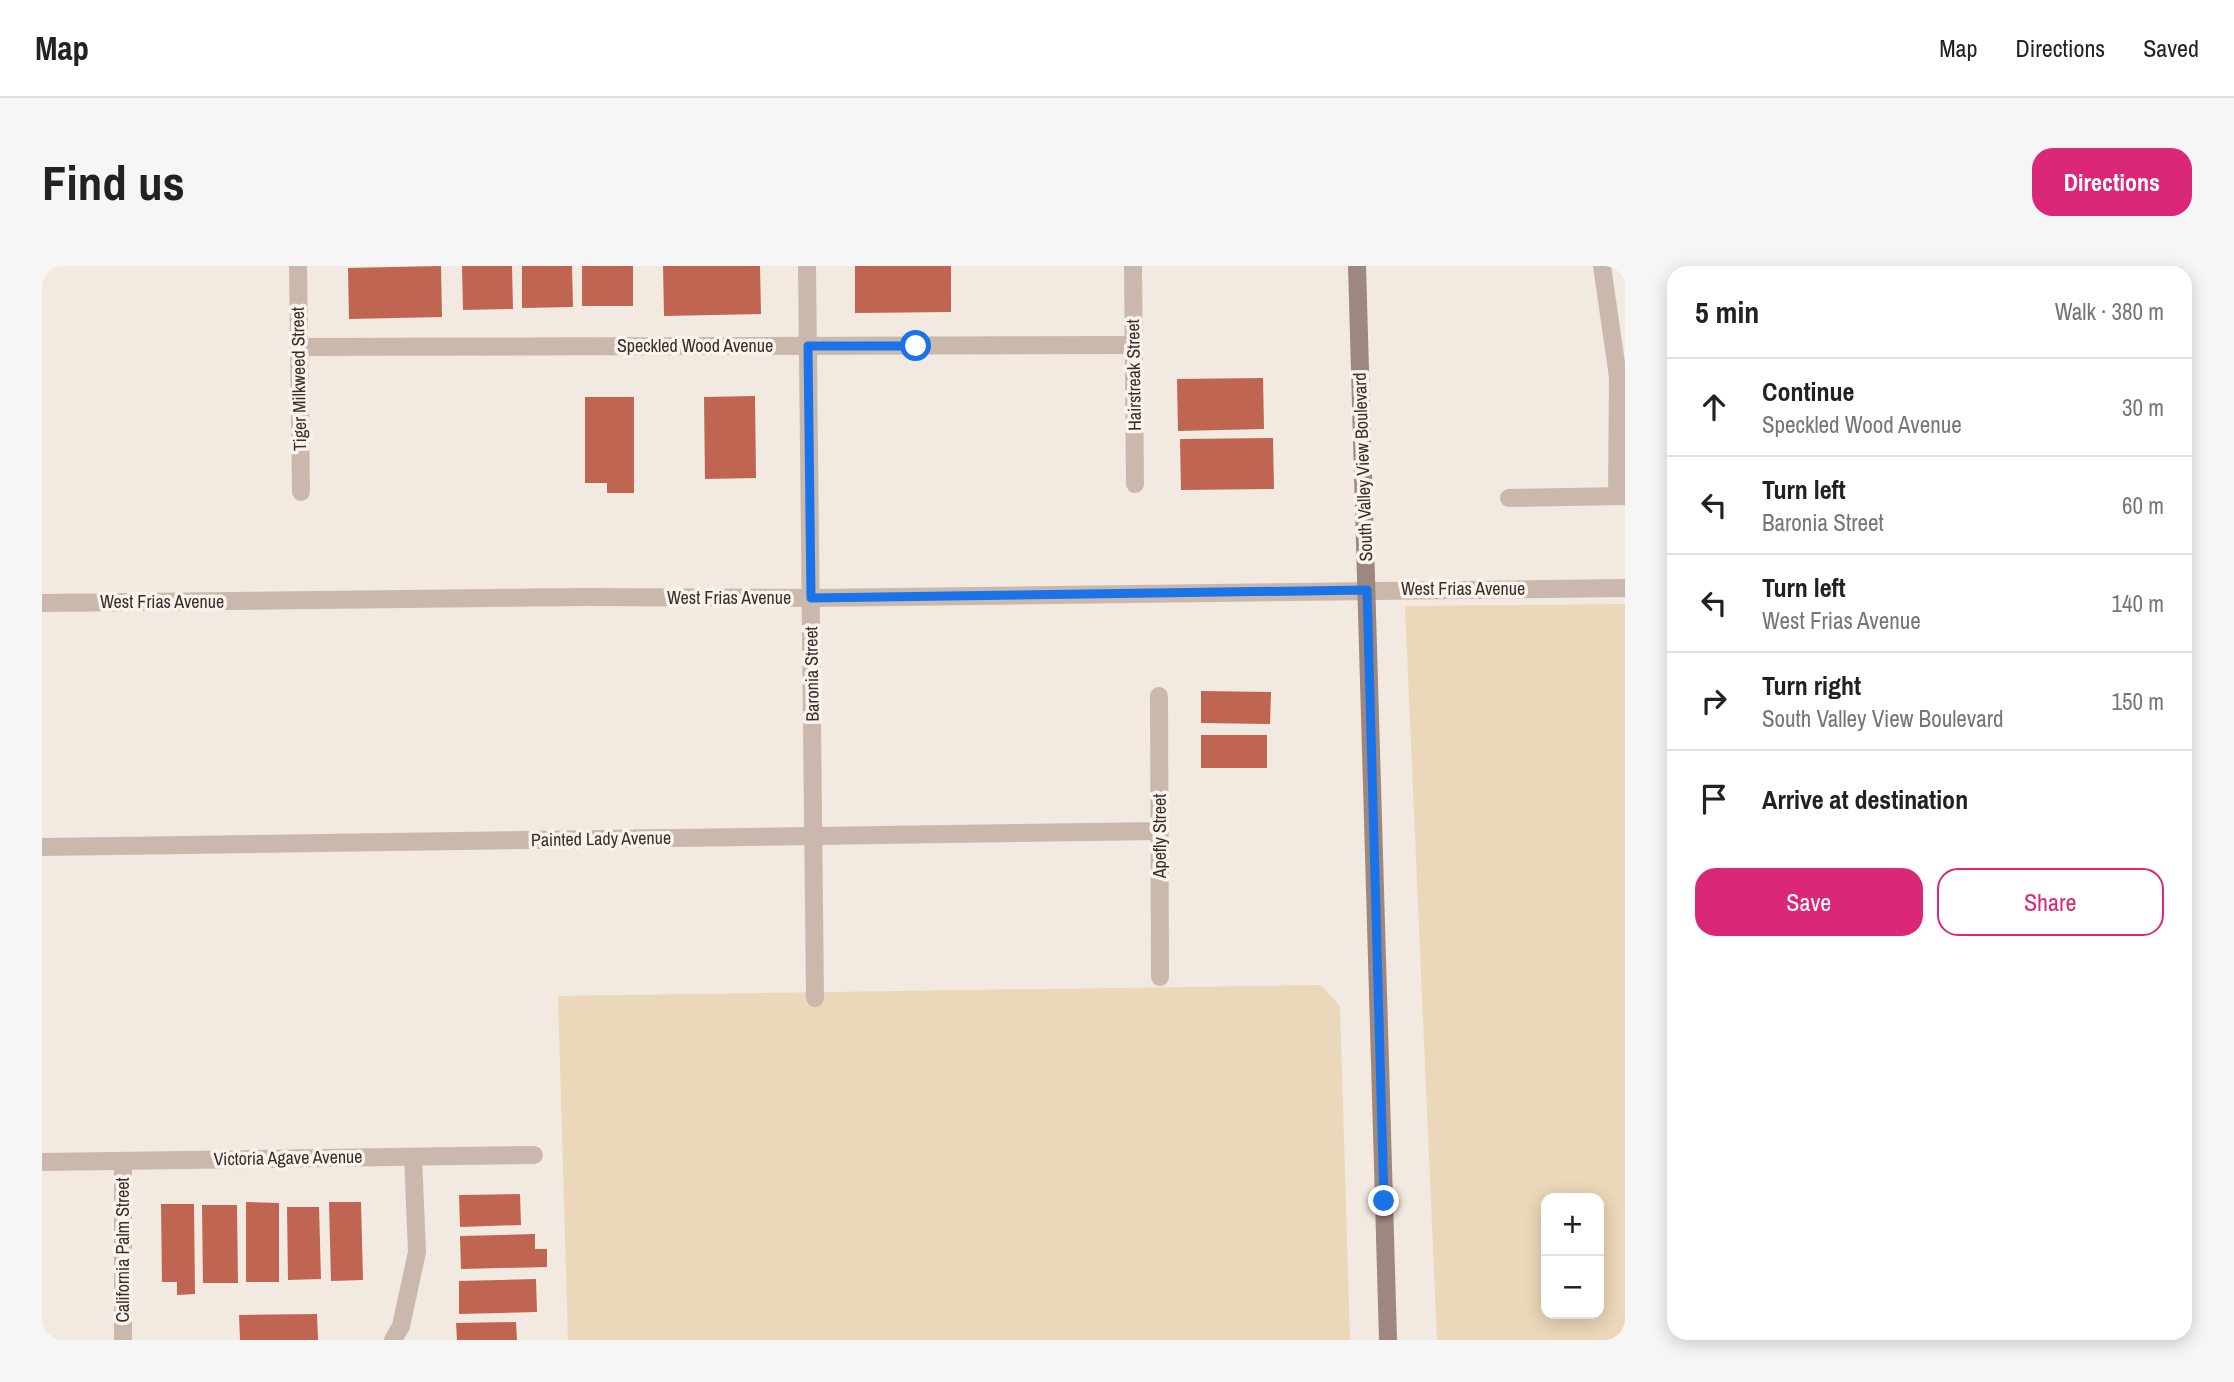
<!DOCTYPE html>
<meta charset="utf-8">
<style>
:root{--surface:#fff;--page:#f6f6f6;--text:#222;--muted:#767676;--line:#e0e0e0;--accent:#db2777}
body{margin:0;font-family:"Archivo Narrow",sans-serif;background:var(--page);color:var(--text)}
.controls{position:absolute;right:21px;bottom:21px;display:grid;overflow:hidden;border-radius:14px;box-shadow:0 4px 18px #0003}
.controls button{width:63px;height:63px;display:grid;place-items:center;padding:0;border:0;border-bottom:2px solid var(--line);background:var(--surface);color:var(--text);font:35px sans-serif}
.stop{position:absolute;width:21px;height:21px;margin:-16px;border:5px solid #1a73e8;border-radius:50%;background:#fff}
.stop.end{background:#1a73e8;border-color:#fff;box-shadow:0 2px 7px #0008}
.list{margin:0;padding:0;list-style:none}
h2{display:flex;justify-content:space-between;align-items:center;height:91px;margin:0;padding:0 28px;font-size:30px}
h2 small{font-size:23px;font-weight:400;color:var(--muted)}
.list li{display:grid;grid-template-columns:46px 1fr auto;gap:21px;align-items:center;box-sizing:border-box;height:98px;padding:0 28px;border-top:2px solid var(--line)}
.list b{display:block;font-size:26px;white-space:nowrap}
.list p{margin:0;font-size:23px;white-space:nowrap;color:var(--muted)}
.list em{font-size:23px;font-style:normal;color:var(--muted)}
.actions{display:flex;gap:14px;padding:21px 28px}
.actions a{flex:1;padding:16px 0;border:2px solid var(--accent);border-radius:21px;text-align:center;font-size:24px;color:var(--accent)}
.actions .main{background:var(--accent);color:#fff}
.icon{flex:none;width:38px;height:38px;fill:none;stroke:currentColor;stroke-width:2;stroke-linecap:round;stroke-linejoin:round}
.map{position:relative;flex:none;width:1583px;height:1074px;overflow:hidden;border-radius:21px}
header{display:flex;align-items:center;gap:42px;box-sizing:border-box;height:98px;padding:0 35px;background:var(--surface);border-bottom:2px solid var(--line)}
header strong{font-size:33px}
nav{display:flex;gap:38px;margin-inline-start:auto;font-size:24px}
.intro{display:flex;align-items:center;justify-content:space-between;box-sizing:border-box;height:168px;padding:0 42px}
h1{margin:0;font-size:49px}
.button{padding:18px 32px;border-radius:21px;background:var(--accent);color:#fff;font-size:24px;font-weight:700}
main{display:flex;gap:42px;padding:0 42px}
aside{flex:1;background:var(--surface);border-radius:21px;box-shadow:0 4px 18px #0003}
.map>svg:first-child{display:block}
.sand{fill:#ebd7b9;fill-rule:evenodd}
.building{fill:#bf6551}
.lines{fill:none;stroke-linecap:round;stroke-linejoin:round}
.minor{stroke:#cab8ac;stroke-width:18}
.tertiary{stroke:#cab8ac;stroke-width:18}
.secondary{stroke:#9e877e;stroke-width:18}
.route{stroke:#1a73e8;stroke-width:9}
.labels{text-anchor:middle;stroke-width:7;stroke-linejoin:round;paint-order:stroke}
.street-label{font-size:18px;fill:#382e2b;stroke:#faf3ed}
</style>
<header>
<strong>Map</strong>
<nav><a>Map</a><a>Directions</a><a>Saved</a></nav>
</header>
<div class="intro"><h1>Find us</h1><a class="button">Directions</a></div>
<main>
<div class="map">
<svg width="1583" height="1074" viewBox="0 0 1583 1074">
<rect width="100%" height="100%" fill="#f2e9e0"/>
<g class="sand">
<path d="M 1583,338 L 1583,1074 L 1395,1074 L 1363,340 ZM 1557,932 L 1557,1048 L 1504,1048 L 1504,932 Z"/>
<polygon points="1279,719 1298,740 1308,1074 526,1074 516,730"/>
</g>
<g class="building">
<polygon points="399,0 400,51 307,53 306,2"/>
<polygon points="420,0 470,0 471,43 421,44"/>
<polygon points="480,0 530,0 531,41 480,42"/>
<rect x="540" y="0" width="51" height="40"/>
<polygon points="621,0 718,0 719,48 622,50"/>
<polygon points="813,0 909,0 909,46 813,47"/>
<polygon points="1221,112 1222,163 1136,165 1135,113"/>
<polygon points="713,130 714,212 663,213 662,131"/>
<polygon points="543,131 592,131 592,227 565,227 565,217 543,217"/>
<polygon points="1231,172 1232,223 1139,224 1138,173"/>
<polygon points="1159,425 1229,426 1228,458 1159,457"/>
<rect x="1159" y="469" width="66" height="33"/>
<polygon points="478,928 479,959 418,961 417,929"/>
<polygon points="204,936 237,937 237,1016 204,1016"/>
<polygon points="287,936 319,936 321,1014 289,1015"/>
<polygon points="119,938 152,938 153,1028 135,1029 135,1016 120,1016"/>
<polygon points="160,939 195,939 196,1017 161,1017"/>
<polygon points="245,941 277,941 279,1013 246,1014"/>
<polygon points="493,968 493,983 505,983 505,1001 419,1003 418,970"/>
<polygon points="494,1013 495,1046 417,1048 417,1015"/>
<polygon points="275,1048 276,1074 198,1074 197,1049"/>
<polygon points="474,1056 475,1074 415,1074 414,1057"/>
</g>
<g class="lines">
<g class="minor">
<polyline points="256,0 259,226"/>
<polyline points="765,0 773,732"/>
<polyline points="1091,0 1093,218"/>
<polyline points="1560,0 1576,111 1575,230"/>
<polyline points="257,81 1092,79"/>
<polyline points="1467,232 1583,230"/>
<polyline points="1117,430 1118,711"/>
<polyline points="0,581 1118,565"/>
<polyline points="81,895 81,1074"/>
<polyline points="0,896 492,889"/>
<polyline points="351,1074 359,1060 375,986 371,891"/>
</g>
<polyline class="tertiary" points="0,337 543,331 769,332 1583,322"/>
<polyline class="secondary" points="1315,0 1346,1074"/>
</g>
<g class="lines">
<polyline class="route" points="874,80 766,80 769,332 1325,324 1342,935"/>
</g>
<g class="labels">
<g class="street-label">
<text x="653" y="86">Speckled Wood Avenue</text>
<text transform="translate(1092 109) rotate(-91)" y="6">Hairstreak Street</text>
<text transform="translate(257 113) rotate(-91)" y="6">Tiger Milkweed Street</text>
<text transform="translate(1321 201) rotate(-92)" y="6">South Valley View Boulevard</text>
<text x="1421" y="329">West Frias Avenue</text>
<text x="687" y="338">West Frias Avenue</text>
<text x="120" y="342">West Frias Avenue</text>
<text transform="translate(770 408) rotate(-91)" y="6">Baronia Street</text>
<text transform="translate(1118 570) rotate(-90)" y="6">Apefly Street</text>
<text transform="translate(559 573) rotate(-1)" y="6">Painted Lady Avenue</text>
<text transform="translate(246 892) rotate(-1)" y="6">Victoria Agave Avenue</text>
<text transform="translate(81 984) rotate(-90)" y="6">California Palm Street</text>
</g>
</g>
</svg>
<div class="controls">
<button>+</button>
<button>−</button>
</div>
<div class="stop" style="left:874px;top:80px"></div>
<div class="stop end" style="left:1342px;top:935px"></div>
</div>
<aside>
<h2>5 min<small>Walk · 380 m</small></h2>
<ul class="list">
<li><svg class="icon" aria-label="ahead" viewBox="0 0 24 24"><path d="M12 20V5M6 11l6-6 6 6"/></svg><div><b>Continue</b><p>Speckled Wood Avenue</p></div><em>30 m</em></li>
<li><svg class="icon" aria-label="left" viewBox="0 0 24 24"><path d="M17 20v-9H6M10 6l-5 5 5 5"/></svg><div><b>Turn left</b><p>Baronia Street</p></div><em>60 m</em></li>
<li><svg class="icon" aria-label="left" viewBox="0 0 24 24"><path d="M17 20v-9H6M10 6l-5 5 5 5"/></svg><div><b>Turn left</b><p>West Frias Avenue</p></div><em>140 m</em></li>
<li><svg class="icon" aria-label="right" viewBox="0 0 24 24"><path d="M7 20v-9h11M14 6l5 5-5 5"/></svg><div><b>Turn right</b><p>South Valley View Boulevard</p></div><em>150 m</em></li>
<li><svg class="icon" aria-label="arrive" viewBox="0 0 24 24"><path d="M6 21V4h12l-3 4 3 4H6"/></svg><div><b>Arrive at destination</b></div></li>
</ul>
<div class="actions"><a class="main">Save</a><a>Share</a></div>
</aside>
</main>
